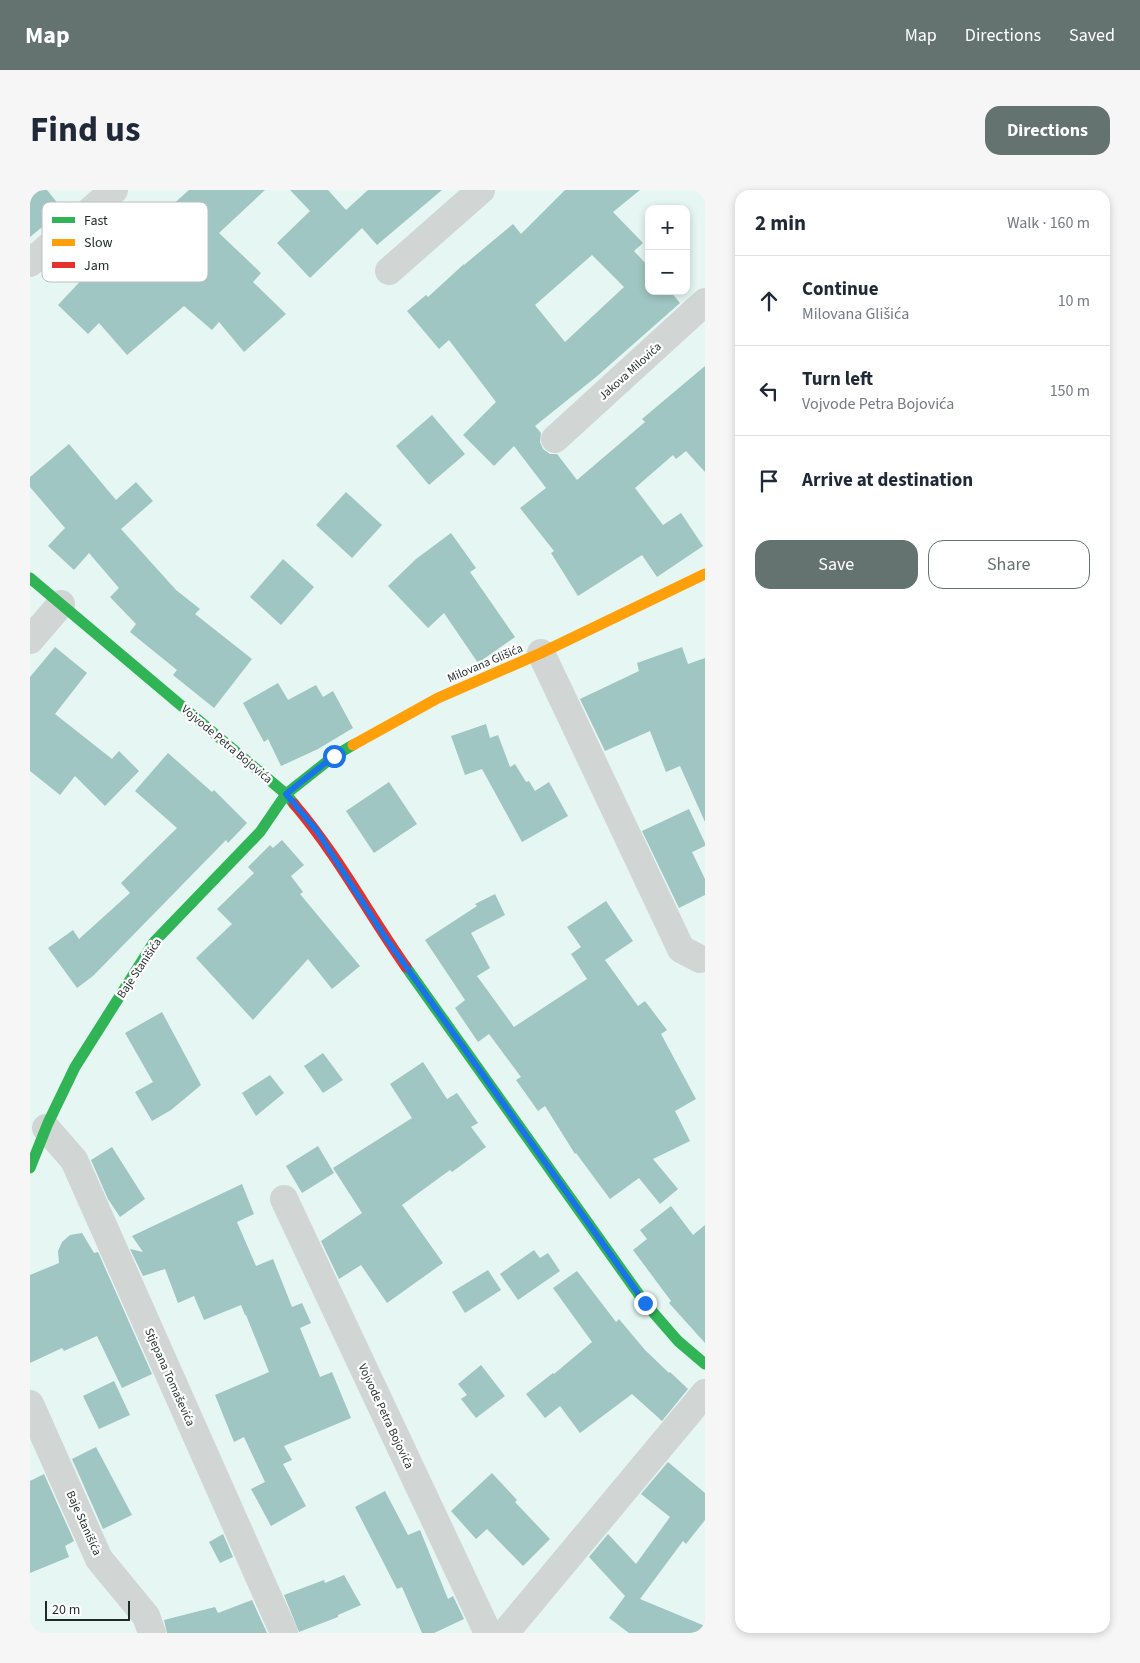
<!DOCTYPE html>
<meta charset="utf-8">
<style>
:root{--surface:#fff;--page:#f6f6f7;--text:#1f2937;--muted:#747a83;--line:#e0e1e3;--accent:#647270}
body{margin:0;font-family:"Source Sans 3",sans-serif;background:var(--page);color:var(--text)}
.controls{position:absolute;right:15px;top:15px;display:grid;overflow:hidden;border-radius:10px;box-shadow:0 2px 8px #0003}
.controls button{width:45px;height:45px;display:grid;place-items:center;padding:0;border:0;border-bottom:1px solid var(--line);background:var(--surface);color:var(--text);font:25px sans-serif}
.scale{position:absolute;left:15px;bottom:12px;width:85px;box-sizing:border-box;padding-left:5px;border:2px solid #1f2b29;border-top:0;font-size:14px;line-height:18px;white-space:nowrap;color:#1f2b29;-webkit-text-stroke:4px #fff;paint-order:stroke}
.stop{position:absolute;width:15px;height:15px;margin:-11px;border:4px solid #1a73e8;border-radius:50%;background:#fff}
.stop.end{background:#1a73e8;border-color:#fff;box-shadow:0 1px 5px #0008}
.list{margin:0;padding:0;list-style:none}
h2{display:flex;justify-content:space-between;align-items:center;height:65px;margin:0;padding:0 20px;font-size:21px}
h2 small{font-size:16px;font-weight:400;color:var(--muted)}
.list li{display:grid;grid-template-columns:32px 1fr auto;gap:15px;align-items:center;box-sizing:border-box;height:90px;padding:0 20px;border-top:1px solid var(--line)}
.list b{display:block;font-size:19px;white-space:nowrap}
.list p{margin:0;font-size:16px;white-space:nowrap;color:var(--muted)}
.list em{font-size:16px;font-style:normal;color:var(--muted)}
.actions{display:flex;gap:10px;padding:15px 20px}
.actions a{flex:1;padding:11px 0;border:1px solid var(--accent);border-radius:15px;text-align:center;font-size:18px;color:var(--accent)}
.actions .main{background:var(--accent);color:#fff}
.icon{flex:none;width:28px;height:28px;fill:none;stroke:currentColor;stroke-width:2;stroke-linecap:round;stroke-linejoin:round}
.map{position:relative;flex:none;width:675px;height:1443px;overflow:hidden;border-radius:15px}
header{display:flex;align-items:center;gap:30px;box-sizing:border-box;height:70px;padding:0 25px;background:var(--accent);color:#fff}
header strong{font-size:24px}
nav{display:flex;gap:28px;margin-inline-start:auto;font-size:18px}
.intro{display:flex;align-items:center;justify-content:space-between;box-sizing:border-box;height:120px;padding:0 30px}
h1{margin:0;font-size:35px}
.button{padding:12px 22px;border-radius:15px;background:var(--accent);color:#fff;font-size:18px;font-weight:700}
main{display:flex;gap:30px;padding:0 30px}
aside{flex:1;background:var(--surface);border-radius:15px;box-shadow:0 2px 8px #0003}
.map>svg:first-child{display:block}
.building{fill:#9fc6c2;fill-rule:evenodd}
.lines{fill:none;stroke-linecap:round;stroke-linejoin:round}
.street{stroke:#d1d5d4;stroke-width:28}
.fast{stroke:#30b455;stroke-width:11}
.slow{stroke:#ff9f0a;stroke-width:11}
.jam{stroke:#e5322d;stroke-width:11}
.route{stroke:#1a73e8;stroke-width:6}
.labels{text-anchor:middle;stroke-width:4.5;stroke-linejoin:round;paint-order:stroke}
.street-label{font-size:12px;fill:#1f2b29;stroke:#fff}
.key{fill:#fff;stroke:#bcbfbf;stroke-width:1}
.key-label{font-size:14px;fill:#1f2b29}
</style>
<header>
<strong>Map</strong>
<nav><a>Map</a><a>Directions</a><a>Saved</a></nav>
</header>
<div class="intro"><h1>Find us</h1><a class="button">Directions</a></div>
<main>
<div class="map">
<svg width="675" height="1443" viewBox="0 0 675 1443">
<rect width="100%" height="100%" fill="#e5f6f3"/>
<g class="building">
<polygon points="0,0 17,0 33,20 0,47"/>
<polygon points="159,0 235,0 189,43 231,83 223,92 256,124 214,162 189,132 182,140 154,116 97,165 69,133 58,144 28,115 58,83 60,84 117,29 121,34"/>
<polygon points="260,0 298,0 316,20 338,0 412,0 347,55 332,38 280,88 247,53 280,21"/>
<path d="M 535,0 L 610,0 L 583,22 L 613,53 L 604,61 L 619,77 L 619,101 L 640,101 L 650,113 L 566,187 L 505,236 L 511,243 L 510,252 L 513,259 L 520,264 L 527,264 L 547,290 L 615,232 L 612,229 L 675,176 L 675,282 L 656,261 L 646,269 L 643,265 L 605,298 L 633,335 L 651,323 L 673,356 L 627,387 L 612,365 L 548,406 L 521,363 L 524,361 L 490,318 L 516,298 L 484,256 L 464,276 L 433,245 L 466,212 L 419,150 L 409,159 L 377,121 L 396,105 L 398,107 L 434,74 L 434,75 L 483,34 L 491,44 ZM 562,65 L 594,97 L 535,152 L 505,115 Z"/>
<polygon points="402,225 435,264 399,295 366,256"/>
<polygon points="39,254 86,310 106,292 123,311 91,339 146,400 170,419 165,424 222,469 184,518 143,485 147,480 100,442 106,434 80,407 89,398 59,363 44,380 18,356 35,338 0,297 0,287"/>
<polygon points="316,302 352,335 322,368 286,335"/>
<polygon points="421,343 446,378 440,382 485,447 448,473 414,423 398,438 358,396 386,369"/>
<polygon points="253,369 284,397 251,435 220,407"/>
<polygon points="25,457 57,483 25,524 82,569 89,561 109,581 75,616 45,586 30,605 0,581 0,487"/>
<polygon points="652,457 658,474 675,468 675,632 650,576 636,582 620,541 575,561 550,509 609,481 607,473"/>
<polygon points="248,493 258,510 286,495 293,507 303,501 323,538 288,559 251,576 238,549 234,552 213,513"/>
<polygon points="456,534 460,548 468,545 480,577 485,574 496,592 499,591 505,601 519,592 538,626 492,652 452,579 435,585 421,546"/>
<polygon points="138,563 182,602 184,600 217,633 198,653 196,650 63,786 47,798 18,758 43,740 49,749 100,703 91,693 147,638 105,601"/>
<polygon points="359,592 387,634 344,663 316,621"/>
<polygon points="659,619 675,653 675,656 662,662 675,689 675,705 649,718 612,641"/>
<polygon points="252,650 274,675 261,686 273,702 270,704 330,776 302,799 278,769 223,830 166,768 202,734 187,719 224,683 218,677 240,655 243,658"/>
<polygon points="465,704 475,725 441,743 460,778 447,786 484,837 557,789 541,764 551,757 537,737 576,711 603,751 575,770 608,816 615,811 637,840 631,844 666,909 645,921 660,951 623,969 648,999 630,1014 609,988 580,1009 546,963 545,964 515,916 508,921 486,890 491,887 459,844 448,852 425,818 435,810 395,750 447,716 445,714"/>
<polygon points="132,822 171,895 141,920 122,931 105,902 123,892 95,843"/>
<polygon points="293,863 313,890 293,903 274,876"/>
<polygon points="393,872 417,909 427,903 448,933 441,937 456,957 422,982 420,980 372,1015 413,1073 357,1113 331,1075 309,1089 291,1051 332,1023 303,978 382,928 360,894"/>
<polygon points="240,885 254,903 226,926 212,903"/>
<polygon points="288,956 304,983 272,1003 256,976"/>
<polygon points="82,957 115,1009 90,1027 78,1009 61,970"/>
<polygon points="212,994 224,1024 207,1032 226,1076 243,1069 262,1117 272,1113 281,1133 270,1138 290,1187 302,1182 321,1228 254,1256 262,1270 253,1274 276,1316 241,1336 221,1299 235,1292 214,1247 204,1252 185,1205 239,1182 216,1125 215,1125 211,1115 174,1130 164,1106 148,1113 135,1079 113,1086 100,1059 113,1062 102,1046"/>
<polygon points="641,1016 663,1045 675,1035 675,1153 639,1113 641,1111 603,1060 617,1049 610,1040"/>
<polygon points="52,1043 64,1063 68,1062 122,1184 92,1198 67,1146 34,1161 32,1158 0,1173 0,1085 29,1073 28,1061 32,1052 40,1045"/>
<polygon points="504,1060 510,1068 518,1063 530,1081 488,1110 470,1084"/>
<polygon points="458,1080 471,1100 435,1123 422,1102"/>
<polygon points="547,1081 586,1132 589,1129 615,1160 639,1183 640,1182 658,1199 632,1231 602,1204 550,1243 530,1216 515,1228 496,1204 523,1183 524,1184 562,1152 523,1098"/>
<polygon points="451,1175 475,1206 446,1228 431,1209 437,1205 428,1194"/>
<polygon points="84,1191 100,1225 69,1239 53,1206"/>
<polygon points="66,1257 102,1325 73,1339 42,1269"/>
<polygon points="638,1272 675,1303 675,1330 656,1354 653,1351 610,1409 675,1436 675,1443 599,1443 579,1428 595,1406 559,1367 578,1344 606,1374 640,1327 611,1304"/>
<polygon points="462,1283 487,1310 485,1312 520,1349 493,1376 457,1339 446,1349 421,1321"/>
<polygon points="14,1284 44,1351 35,1356 39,1367 0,1383 0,1291"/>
<polygon points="355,1301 378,1345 390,1340 418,1409 423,1406 434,1429 404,1443 392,1443 372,1397 367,1399 325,1317"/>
<polygon points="193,1344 203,1367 190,1373 179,1352"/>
<polygon points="314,1385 331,1415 308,1425 308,1427 269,1442 254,1405 294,1390 295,1393"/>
<polygon points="222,1410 237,1443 137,1443 134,1430 185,1417 188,1423"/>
</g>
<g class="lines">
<g class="street">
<polyline points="0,73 84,0"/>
<polyline points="359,81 451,0"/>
<polyline points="525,249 675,112"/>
<polyline points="0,450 31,414"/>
<polyline points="511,463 651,759 670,769"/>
<polyline points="16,938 44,970 254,1443"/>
<polyline points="254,1009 458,1443"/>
<polyline points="0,1214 69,1369 116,1426 122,1443"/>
<polyline points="475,1443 675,1203"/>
</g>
<g class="fast">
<polyline points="0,388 256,604 264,614"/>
<polyline points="376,777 615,1113 648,1151 675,1174"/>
<polyline points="0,978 18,933 45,877 124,752 230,642 256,604 304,566 323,555"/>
</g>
<polyline class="slow" points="323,555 408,508 511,463 675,384"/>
<path class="jam" d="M 264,614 C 307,664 338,723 376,777"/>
</g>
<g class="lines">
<polyline class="route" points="304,566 256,604 287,641 355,747 615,1113"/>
</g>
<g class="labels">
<g class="street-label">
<text transform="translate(600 181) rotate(-42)" y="4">Jakova Milovića</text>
<text transform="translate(455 473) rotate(-23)" y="4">Milovana Glišića</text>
<text transform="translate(197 554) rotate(40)" y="4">Vojvode Petra Bojovića</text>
<text transform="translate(109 778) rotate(-56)" y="4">Baje Stanišića</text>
<text transform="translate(140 1187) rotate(66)" y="4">Stjepana Tomaševića</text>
<text transform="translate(356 1226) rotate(65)" y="4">Vojvode Petra Bojovića</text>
<text transform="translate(54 1333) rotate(66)" y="4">Baje Stanišića</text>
</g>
</g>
<rect x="12" y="12" width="166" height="80" rx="8" class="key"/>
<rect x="22" y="27" width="23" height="6" fill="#30b455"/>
<rect x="22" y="49" width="23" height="7" fill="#ff9f0a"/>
<rect x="22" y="72" width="23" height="6" fill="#e5322d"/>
<g class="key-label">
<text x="54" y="35">Fast</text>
<text x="54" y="57">Slow</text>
<text x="54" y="80">Jam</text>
</g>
</svg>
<div class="controls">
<button>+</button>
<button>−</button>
</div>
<div class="scale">20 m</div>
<div class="stop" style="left:304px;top:566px"></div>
<div class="stop end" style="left:615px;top:1113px"></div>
</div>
<aside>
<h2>2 min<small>Walk · 160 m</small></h2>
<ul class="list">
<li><svg class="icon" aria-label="ahead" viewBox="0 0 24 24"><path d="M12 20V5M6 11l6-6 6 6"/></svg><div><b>Continue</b><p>Milovana Glišića</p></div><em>10 m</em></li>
<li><svg class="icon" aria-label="left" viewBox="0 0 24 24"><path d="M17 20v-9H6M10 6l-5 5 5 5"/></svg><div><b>Turn left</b><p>Vojvode Petra Bojovića</p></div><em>150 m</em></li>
<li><svg class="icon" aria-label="arrive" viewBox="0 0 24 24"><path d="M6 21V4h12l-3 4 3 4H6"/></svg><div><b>Arrive at destination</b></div></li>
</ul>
<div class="actions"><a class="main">Save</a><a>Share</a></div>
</aside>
</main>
